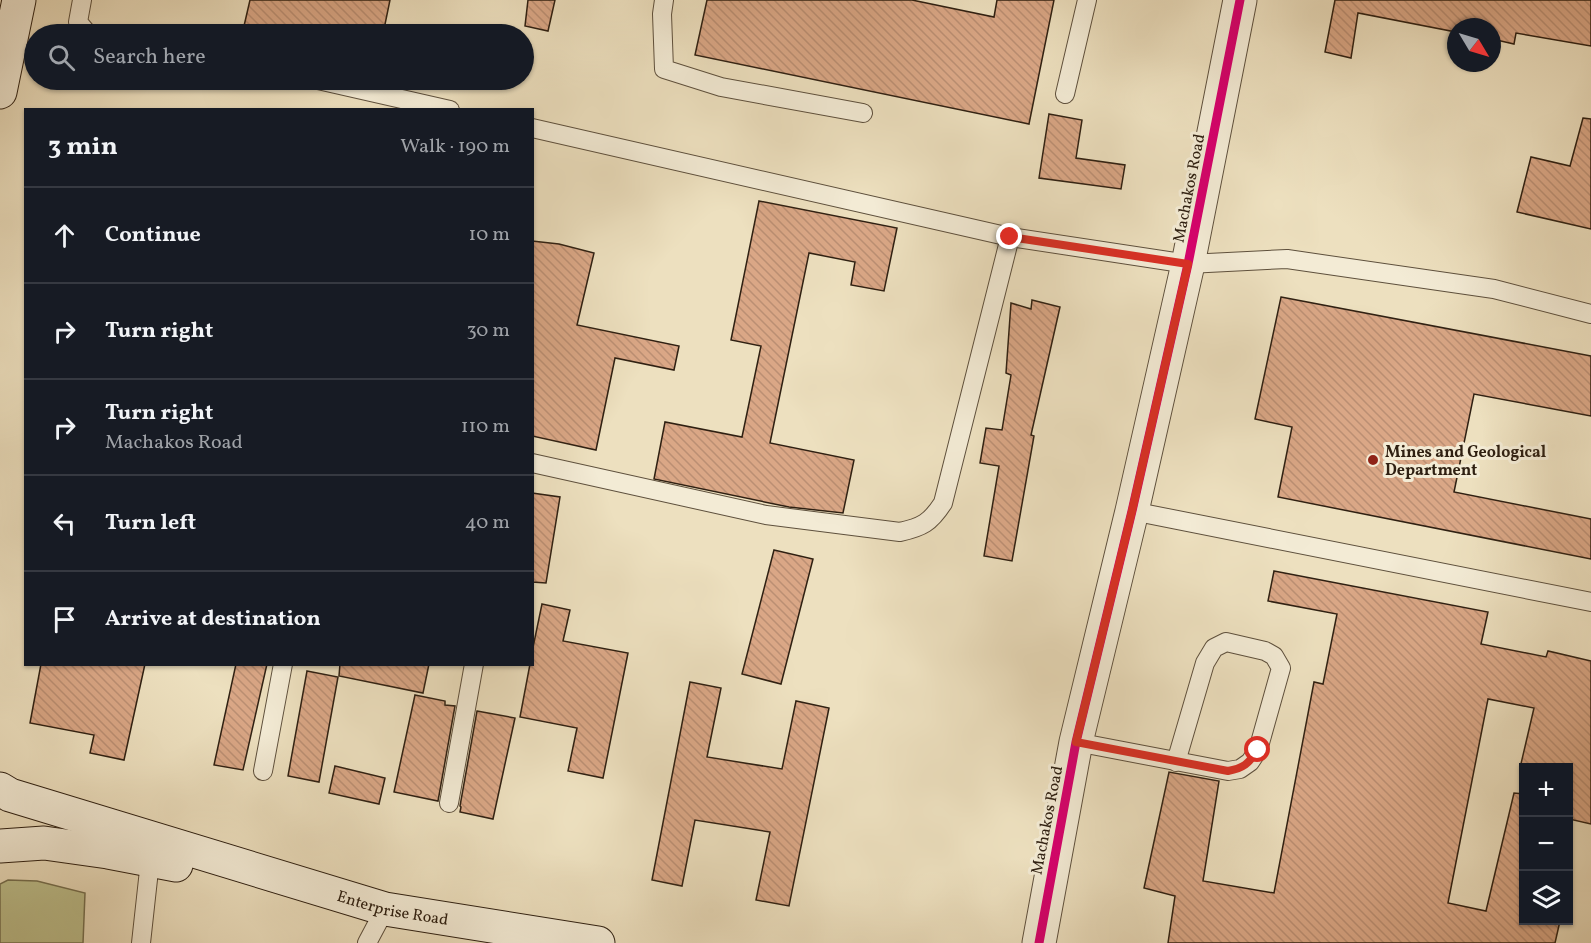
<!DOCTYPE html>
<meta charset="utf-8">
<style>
:root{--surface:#171b24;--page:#242831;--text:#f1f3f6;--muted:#9ea1a6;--line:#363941}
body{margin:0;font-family:Vollkorn,serif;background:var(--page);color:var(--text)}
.controls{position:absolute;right:18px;bottom:18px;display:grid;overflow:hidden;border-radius:0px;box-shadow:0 2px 4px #0004}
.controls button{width:54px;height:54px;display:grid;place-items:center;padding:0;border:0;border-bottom:2px solid var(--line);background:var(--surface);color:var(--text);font:30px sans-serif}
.compass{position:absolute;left:1447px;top:18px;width:54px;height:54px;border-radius:50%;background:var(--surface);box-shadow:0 2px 4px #0004;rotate:128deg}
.stop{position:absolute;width:18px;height:18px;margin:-14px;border:4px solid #d93025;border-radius:50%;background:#fff}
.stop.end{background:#d93025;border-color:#fff;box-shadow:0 2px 6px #0008}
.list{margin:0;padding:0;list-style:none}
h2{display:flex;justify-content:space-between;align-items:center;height:78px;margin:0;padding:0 24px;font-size:26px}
h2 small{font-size:20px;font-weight:400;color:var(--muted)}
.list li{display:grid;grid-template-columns:39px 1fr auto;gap:18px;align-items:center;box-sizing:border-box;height:96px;padding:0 24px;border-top:2px solid var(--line)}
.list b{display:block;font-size:22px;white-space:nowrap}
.list p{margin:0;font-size:20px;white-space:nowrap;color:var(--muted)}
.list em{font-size:20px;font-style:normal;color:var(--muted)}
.icon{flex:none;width:33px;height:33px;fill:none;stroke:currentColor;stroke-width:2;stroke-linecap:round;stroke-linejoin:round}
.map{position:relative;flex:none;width:1591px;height:943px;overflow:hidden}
.search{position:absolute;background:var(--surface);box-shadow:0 2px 4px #0004;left:24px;top:24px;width:510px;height:66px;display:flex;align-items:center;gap:15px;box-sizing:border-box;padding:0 21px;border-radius:33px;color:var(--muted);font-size:22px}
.panel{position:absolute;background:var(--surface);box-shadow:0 2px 4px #0004;left:24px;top:108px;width:510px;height:558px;border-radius:0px}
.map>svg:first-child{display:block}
.green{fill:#bec18e;stroke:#767050;stroke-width:1.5}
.building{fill:url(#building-back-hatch);stroke:#2f2012;stroke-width:1.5}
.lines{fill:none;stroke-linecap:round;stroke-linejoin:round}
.lane-casing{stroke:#5e503d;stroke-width:20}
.street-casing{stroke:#5e503d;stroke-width:35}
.secondary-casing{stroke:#2f2012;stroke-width:35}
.lane{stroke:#f3ebd5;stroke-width:18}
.street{stroke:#f3ebd5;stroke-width:33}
.secondary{stroke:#f3ebd5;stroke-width:33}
.cycleway-casing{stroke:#f3ebd5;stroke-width:13}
.cycleway{stroke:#d6006c;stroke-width:9}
.route{stroke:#d93025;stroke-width:8}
.poi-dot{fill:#8f2418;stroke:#f3ebd5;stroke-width:2}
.labels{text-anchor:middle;stroke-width:6;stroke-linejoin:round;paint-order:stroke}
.street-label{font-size:16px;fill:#2f2012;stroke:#f3ebd5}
.poi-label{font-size:16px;font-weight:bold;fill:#2f2012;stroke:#f3ebd5;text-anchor:start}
</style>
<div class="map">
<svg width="1591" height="943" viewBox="0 0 1591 943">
<defs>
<pattern id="building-back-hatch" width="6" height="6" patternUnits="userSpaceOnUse" patternTransform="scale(1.5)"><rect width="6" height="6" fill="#daa786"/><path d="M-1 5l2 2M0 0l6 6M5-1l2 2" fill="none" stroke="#bb8f73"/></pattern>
</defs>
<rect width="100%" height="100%" fill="#ede0bf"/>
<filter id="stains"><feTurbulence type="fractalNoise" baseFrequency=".00333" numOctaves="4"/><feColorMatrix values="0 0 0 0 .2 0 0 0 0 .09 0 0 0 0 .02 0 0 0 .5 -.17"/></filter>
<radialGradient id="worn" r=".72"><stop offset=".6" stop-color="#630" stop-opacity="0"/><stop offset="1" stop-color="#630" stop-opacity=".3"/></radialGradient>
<polygon class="green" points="8,880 37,881 85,893 83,943 0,943 0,884"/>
<g class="building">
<polygon points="250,0 390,0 383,34 265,34 265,30 244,26"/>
<polygon points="528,0 555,0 548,31 525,26"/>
<polygon points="707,0 912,0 994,17 997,0 1054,0 1029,124 695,55"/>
<polygon points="1335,0 1591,0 1591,46 1516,33 1514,44 1492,39 1492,27 1456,27 1456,32 1358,13 1351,58 1325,52"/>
<polygon points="1049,114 1082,120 1076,158 1125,165 1121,189 1039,178"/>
<polygon points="1583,118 1591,119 1591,229 1517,212 1531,157 1570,166"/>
<polygon points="759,201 897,228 884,291 851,285 855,262 809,253 770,443 854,460 843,513 789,507 654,479 665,422 742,437 761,346 731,340"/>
<polygon points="532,241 559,244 594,253 577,325 679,346 674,370 615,358 596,450 532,436"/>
<polygon points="1281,297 1591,356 1591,416 1474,394 1454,492 1591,519 1591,559 1278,497 1292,427 1255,419"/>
<polygon points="1032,300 1060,307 1031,435 1034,436 1012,561 984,556 999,466 980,463 986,428 1002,430 1011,375 1006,373 1011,303 1031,309"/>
<polygon points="532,493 560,497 546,583 532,582"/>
<polygon points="774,550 813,559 781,684 742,674"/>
<polygon points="1274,571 1488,612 1481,644 1546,657 1548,651 1591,661 1591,824 1569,819 1569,768 1520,768 1534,708 1488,699 1448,903 1486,911 1514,793 1524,794 1524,921 1560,921 1555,943 1168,943 1175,896 1144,888 1169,772 1219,781 1203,881 1274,893 1314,682 1323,684 1337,614 1268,601"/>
<polygon points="542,604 570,610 563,641 628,653 603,778 568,771 577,728 520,717 530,664 532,664 532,652"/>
<polygon points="41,664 145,664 124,760 90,753 94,735 30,723"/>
<polygon points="236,664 267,664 243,770 214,765"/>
<polygon points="340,664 429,664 423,693 339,676"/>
<polygon points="307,671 338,677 319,782 288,776"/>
<polygon points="690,682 721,688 707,757 782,769 796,701 829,708 789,906 756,900 770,832 695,820 682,886 652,880"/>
<polygon points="415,695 445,701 445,705 455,706 438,801 394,792"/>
<polygon points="477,711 515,718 493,819 460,812 461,807 460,806"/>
<polygon points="335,766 385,778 379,804 329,793"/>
</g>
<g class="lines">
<g class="lane-casing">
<g id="lane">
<polyline points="82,0 78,22 88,34"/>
<polyline points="664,0 662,14 664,69 721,87 863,113"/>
<polyline points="318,80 450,110"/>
<polyline points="1065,94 1087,0"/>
<polyline points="532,128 1010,237 1188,264 1287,259 1494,289 1591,314"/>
<path d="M 532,463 L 766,515 L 900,532 C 922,527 930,523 943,503 L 1010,237"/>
<polyline points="1132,511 1591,602"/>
<polyline points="1076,742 1228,771 1240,769 1250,762 1258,750 1281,668 1274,656 1265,651 1226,642 1214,648 1205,663 1176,762"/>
<polyline points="263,771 283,664"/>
<polyline points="449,803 474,664"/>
<polyline points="141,943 151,852"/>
<polyline points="367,943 385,909"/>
</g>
</g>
<g class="street-casing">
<polyline id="street" points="1039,943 1076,742 1132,511 1188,264 1240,0"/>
</g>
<g class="secondary-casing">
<g id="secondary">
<polyline points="0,92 19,0"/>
<path id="s1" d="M 0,789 L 10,795 L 385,909 L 598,943"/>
<polyline points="0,846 44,843 108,852 176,865"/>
</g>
</g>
<use href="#lane" class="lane"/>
<use href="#street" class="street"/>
<use href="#secondary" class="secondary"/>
<g class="cycleway-casing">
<polyline id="cycleway" points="1039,943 1076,742 1132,511 1188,264 1240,0"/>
</g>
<use href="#cycleway" class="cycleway"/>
</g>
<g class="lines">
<path class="route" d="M 1010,237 L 1188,264 L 1132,511 L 1076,742 L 1228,771 C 1244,768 1248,764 1258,750"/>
</g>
<circle class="poi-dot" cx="1373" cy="460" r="6"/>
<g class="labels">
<g class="street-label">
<text transform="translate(1188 188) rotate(-79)" y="6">Machakos Road</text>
<text transform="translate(1046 820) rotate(-79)" y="6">Machakos Road</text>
<text dy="6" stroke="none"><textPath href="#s1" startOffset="411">Enterprise Road</textPath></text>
</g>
<g class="poi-label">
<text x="1385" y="457">Mines and Geological<tspan x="1385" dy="18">Department</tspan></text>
</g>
</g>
<rect width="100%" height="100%" filter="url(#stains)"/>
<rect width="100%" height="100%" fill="url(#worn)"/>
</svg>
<div class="controls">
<button>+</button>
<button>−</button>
<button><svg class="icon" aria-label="layers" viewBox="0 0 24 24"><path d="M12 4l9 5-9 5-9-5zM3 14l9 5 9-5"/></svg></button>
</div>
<svg class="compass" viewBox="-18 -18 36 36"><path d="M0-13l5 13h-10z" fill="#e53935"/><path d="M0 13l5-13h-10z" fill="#9ea1a6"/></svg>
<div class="stop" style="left:1258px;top:750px"></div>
<div class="stop end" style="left:1010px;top:237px"></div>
<div class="search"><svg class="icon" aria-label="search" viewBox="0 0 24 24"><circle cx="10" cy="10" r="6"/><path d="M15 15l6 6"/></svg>Search here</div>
<section class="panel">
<h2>3 min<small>Walk · 190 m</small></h2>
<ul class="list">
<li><svg class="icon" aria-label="ahead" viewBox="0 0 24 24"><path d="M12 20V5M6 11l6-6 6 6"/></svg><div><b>Continue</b></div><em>10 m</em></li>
<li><svg class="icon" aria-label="right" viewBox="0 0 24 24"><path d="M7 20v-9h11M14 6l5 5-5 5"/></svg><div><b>Turn right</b></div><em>30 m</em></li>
<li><svg class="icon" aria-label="right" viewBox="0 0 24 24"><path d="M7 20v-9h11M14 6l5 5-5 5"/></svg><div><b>Turn right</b><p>Machakos Road</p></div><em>110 m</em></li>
<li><svg class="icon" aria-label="left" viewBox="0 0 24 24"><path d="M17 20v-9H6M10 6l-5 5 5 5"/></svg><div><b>Turn left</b></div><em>40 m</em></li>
<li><svg class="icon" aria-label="arrive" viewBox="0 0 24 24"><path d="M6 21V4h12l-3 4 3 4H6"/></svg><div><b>Arrive at destination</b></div></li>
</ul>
</section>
</div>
